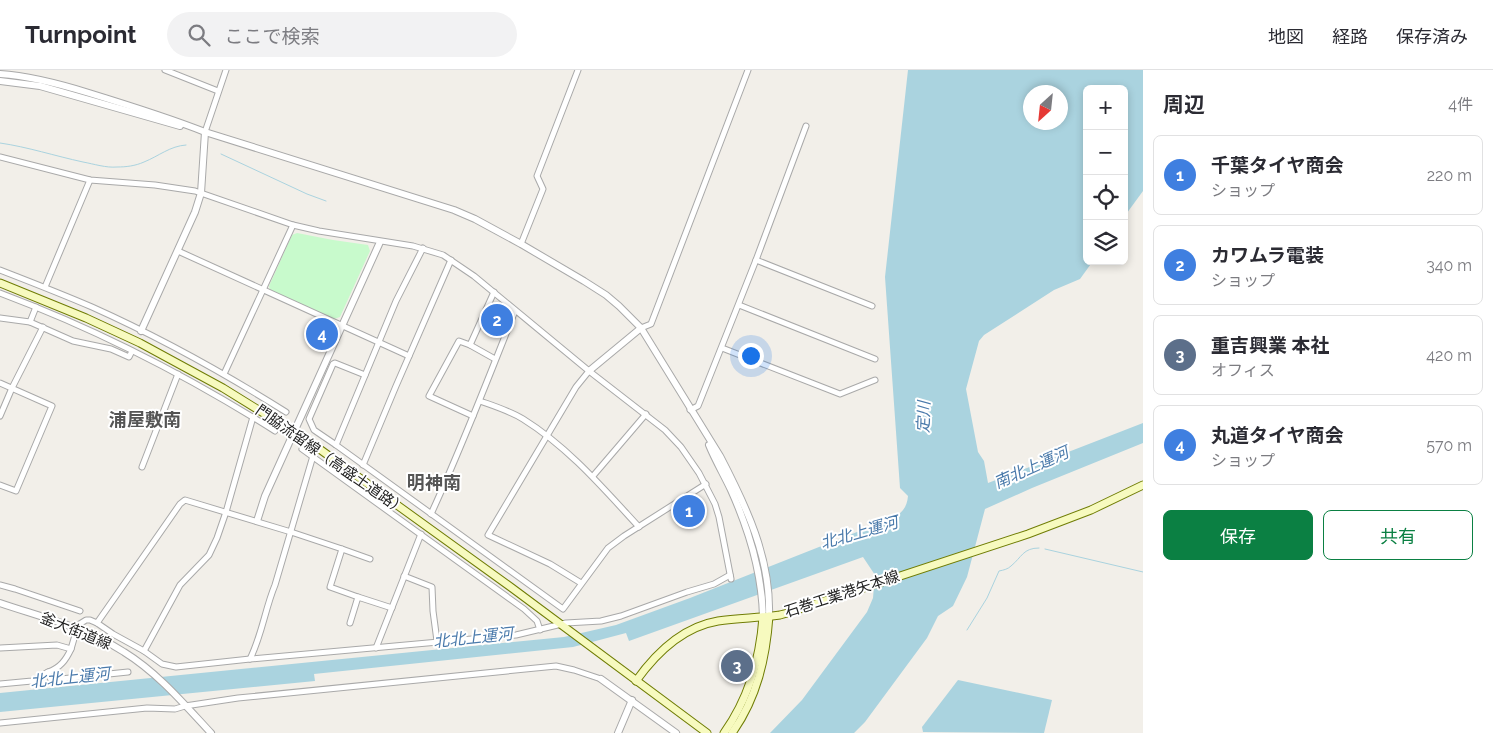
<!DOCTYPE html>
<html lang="ja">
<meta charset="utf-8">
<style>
:root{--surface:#fff;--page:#f2f2f3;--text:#2b2b33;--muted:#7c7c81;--line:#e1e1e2;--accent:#0b8043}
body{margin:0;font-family:Raleway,"Noto Sans JP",sans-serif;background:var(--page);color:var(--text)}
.controls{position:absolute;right:15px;top:15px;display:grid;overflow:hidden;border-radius:8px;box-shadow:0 2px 8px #0003}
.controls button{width:45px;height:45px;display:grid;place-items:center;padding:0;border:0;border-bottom:1px solid var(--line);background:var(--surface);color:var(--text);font:25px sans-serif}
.compass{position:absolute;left:1023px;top:15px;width:45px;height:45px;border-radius:50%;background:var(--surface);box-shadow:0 2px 8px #0003;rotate:207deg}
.you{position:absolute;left:750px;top:285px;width:18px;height:18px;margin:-12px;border:4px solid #fff;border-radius:50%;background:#1a73e8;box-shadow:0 0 0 8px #1a73e833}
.badge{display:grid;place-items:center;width:32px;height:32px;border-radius:50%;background:var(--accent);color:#fff;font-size:16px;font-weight:700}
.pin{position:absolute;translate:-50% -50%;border:2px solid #fff;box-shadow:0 1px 5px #0006}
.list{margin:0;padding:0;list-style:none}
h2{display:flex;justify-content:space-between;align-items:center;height:65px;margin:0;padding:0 20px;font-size:21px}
h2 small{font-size:16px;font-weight:400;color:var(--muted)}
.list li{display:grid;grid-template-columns:32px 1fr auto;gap:15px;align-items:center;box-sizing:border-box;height:80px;margin:0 10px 10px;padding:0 10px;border:1px solid var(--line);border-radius:8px}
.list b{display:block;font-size:19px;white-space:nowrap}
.list p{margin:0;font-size:16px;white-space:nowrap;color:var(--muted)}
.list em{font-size:16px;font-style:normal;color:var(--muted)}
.actions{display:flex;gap:10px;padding:15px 20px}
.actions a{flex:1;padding:11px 0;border:1px solid var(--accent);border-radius:8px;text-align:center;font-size:18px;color:var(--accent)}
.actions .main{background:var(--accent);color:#fff}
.icon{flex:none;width:28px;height:28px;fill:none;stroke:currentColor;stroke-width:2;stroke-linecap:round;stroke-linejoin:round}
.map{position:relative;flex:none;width:1143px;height:663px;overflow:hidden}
header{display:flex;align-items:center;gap:30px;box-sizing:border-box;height:70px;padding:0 25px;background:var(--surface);border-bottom:1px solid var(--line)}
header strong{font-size:24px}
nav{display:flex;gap:28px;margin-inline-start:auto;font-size:18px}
.search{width:350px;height:45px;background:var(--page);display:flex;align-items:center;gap:12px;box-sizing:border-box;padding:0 18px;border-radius:28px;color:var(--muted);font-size:19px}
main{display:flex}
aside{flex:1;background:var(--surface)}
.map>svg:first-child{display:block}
.park{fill:#c8facc}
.water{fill:#aad3df;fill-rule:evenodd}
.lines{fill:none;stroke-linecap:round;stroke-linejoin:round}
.stream{stroke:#aad3df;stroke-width:1}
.minor-casing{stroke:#a9a9a9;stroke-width:7}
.tertiary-casing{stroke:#a9a9a9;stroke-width:8}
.secondary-casing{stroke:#707d05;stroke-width:9}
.minor{stroke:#fff;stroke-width:5}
.tertiary{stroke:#fff;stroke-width:6}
.secondary{stroke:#f7fabf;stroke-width:7}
.labels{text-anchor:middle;stroke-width:4;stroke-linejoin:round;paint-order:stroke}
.street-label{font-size:15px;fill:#222;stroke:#fff}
.water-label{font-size:16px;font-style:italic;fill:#4a7aab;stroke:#fff}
.quarter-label{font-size:18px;font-weight:bold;fill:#555;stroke:#fff}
</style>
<header>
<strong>Turnpoint</strong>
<div class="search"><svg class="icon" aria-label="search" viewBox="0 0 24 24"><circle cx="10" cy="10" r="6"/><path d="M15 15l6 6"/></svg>ここで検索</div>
<nav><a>地図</a><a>経路</a><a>保存済み</a></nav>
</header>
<main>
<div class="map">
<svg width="1143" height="663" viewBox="0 0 1143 663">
<rect width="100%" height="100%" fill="#f2efe9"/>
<polygon class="park" points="297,163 333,170 368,175 370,181 340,247 334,249 270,220 269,216 292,165"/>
<g class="water">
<path d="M 908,0 L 1143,0 L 1143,121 L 1124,147 L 1124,19 L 1087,19 L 1087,191 L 1093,191 L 1080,209 L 1054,220 L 984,265 L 979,271 L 966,319 L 978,382 L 984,391 L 988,413 L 1143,353 L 1143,373 L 1032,418 L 985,439 L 967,507 L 953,536 L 938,546 L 927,568 L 865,652 L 854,663 L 770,663 L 802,630 L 867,542 L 873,528 L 875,505 L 863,487 L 629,571 L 626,563 L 573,577 L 314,604 L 315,611 L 0,642 L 0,623 L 564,567 L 616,555 L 690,528 L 895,447 C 904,441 907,436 908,426 L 900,418 L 885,207 ZM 1030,22 L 1060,22 L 1060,52 L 1030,52 Z"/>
<polygon points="958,610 1052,630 1044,663 923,662 922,657"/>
</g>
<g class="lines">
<g class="stream">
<path d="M 0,73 C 28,77 55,86 83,92 C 94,94 106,98 117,97 C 126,97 135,96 144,92 C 159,86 170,76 186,75"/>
<polyline points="221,84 307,124 326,131"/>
<polyline points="1045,479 1143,502"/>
<path d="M 967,560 L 987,528 L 999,501 C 1004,500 1008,499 1011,496 C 1022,487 1023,478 1039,478"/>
</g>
<g class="minor-casing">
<g id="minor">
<polyline points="165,0 218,21"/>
<polyline points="205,62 226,0"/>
<polyline points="0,87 90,110 155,115 195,121 293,155 319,161 413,176 443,185 474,206 589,301 665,360 681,377 699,403 715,434 719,447 731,509"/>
<polyline points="521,174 543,119 537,106 578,0"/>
<polyline points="178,181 409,286"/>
<polyline points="756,190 872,236"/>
<path d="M 0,200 C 31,212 62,224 92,237 C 159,267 224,303 286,342"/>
<polyline points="45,217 90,110"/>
<path d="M 0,223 C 96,259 188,306 275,361"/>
<polyline points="739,235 875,289"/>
<polyline points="0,248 30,252 73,271 111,279 129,287 132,281"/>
<polyline points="30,252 36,237"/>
<polyline points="641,258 651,254 748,0"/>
<polyline points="470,275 495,289"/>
<polyline points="722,278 840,324 875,310"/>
<polyline points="224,304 293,155"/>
<polyline points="365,305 335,293 333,294 309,349 314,360 336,375 563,539 608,478 624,466 706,414"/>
<polyline points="0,313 52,336 16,421 0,415"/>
<path d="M 480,331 C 494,336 510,341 523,349 C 568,377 603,418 639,457"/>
<polyline points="690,340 698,336 702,326 756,190 806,56"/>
<polyline points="0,346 12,318 43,257"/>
<polyline points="473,346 429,326 459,271 470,275 494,222"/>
<polyline points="336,375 396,231 423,178"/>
<polyline points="302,379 524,539 537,551 540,560"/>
<polyline points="363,395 396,316 451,190"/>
<polyline points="142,397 178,304"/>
<polyline points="593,406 646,344"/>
<path d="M 431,444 C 462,377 488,309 515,241"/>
<polyline points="404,506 432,517 433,541 437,571"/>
<polyline points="581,513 550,494 488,465 576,317 589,301"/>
<polyline points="0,515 15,519 80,541"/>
<polyline points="358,527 330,517 342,479 370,489"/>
<polyline points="97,553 180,434 185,430 291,462 342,479"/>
<polyline points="350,553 358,527 392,538"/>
<polyline points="0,578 57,575 71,579 78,555 86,550 90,550 97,553 113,564 144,581 162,594 176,597 250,589 516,565 566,553 601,551 621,546 687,522 714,514 730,505"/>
<polyline points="376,578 421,464"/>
<polyline points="144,581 180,515 209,485 217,468 226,442 253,347"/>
<path d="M 250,589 C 262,565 265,539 275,515 L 313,386"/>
<path d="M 48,602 C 60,598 66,590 71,579"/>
<polyline points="0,614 32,611 48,602 51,610 128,602"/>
<polyline points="0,653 147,638 175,639 185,636 238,628 556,596 574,600 601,609"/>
</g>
</g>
<g class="tertiary-casing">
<g id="tertiary">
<path d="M 0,4 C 31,6 60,14 89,23 C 128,35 167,47 205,62 L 454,140 L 475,149 L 521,174 L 584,211 L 606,225 L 619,236 L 641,258 L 720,386 C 746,436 771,488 769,546"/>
<polyline points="0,11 40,16 180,56"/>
<polyline points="141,261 195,142 201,123 205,62"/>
<polyline points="589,301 641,258"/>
<path d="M 709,375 C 715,390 724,405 731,420 C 749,460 762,502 763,547"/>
<polyline points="257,451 265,426 380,172"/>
<path d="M 0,533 C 41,547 87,558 124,582 C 158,603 184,634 211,663"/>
<polyline points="601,609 676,663"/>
<polyline points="618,663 632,630"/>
</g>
</g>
<g class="secondary-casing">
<g id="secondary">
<polyline points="0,213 86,248 140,273 223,318 307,370 512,518 707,663"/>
<path d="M 636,611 C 656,583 682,557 718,551 C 738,548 759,548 780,545 C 788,543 797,540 806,537 L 1028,464 L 1091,440 L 1143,415"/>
<path d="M 724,663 C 749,628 760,589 763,547"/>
<path d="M 732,663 C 757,628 766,588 769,546"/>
</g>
</g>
<use href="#minor" class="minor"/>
<use href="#tertiary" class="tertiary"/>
<use href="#secondary" class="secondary"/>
</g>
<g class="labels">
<g class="street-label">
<text transform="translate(331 390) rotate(35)" y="5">門脇流留線（高盛土道路）</text>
<text transform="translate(842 524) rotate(-18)" y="5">石巻工業港矢本線</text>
<text transform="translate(76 561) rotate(22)" y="5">釜大街道線</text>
</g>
<g class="water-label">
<text transform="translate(923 347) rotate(-88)" y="6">定川</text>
<text transform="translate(1031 397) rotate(-24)" y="6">南北上運河</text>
<text transform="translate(859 462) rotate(-16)" y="6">北北上運河</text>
<text transform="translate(473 567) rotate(-6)" y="6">北北上運河</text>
<text transform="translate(70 607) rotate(-6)" y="6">北北上運河</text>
</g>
<g class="quarter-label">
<text x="145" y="356">浦屋敷南</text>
<text x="434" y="419">明神南</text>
</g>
</g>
</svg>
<div class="controls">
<button>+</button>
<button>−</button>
<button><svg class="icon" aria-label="locate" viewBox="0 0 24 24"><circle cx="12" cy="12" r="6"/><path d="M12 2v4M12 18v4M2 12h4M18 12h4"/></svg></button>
<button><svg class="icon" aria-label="layers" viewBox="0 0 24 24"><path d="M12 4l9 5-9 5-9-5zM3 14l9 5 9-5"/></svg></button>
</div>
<svg class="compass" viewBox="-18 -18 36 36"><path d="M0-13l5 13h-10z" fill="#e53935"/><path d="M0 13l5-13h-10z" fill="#7c7c81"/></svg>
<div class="you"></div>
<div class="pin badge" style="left:689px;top:441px;background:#3f7fe0">1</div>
<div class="pin badge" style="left:497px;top:250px;background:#3f7fe0">2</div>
<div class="pin badge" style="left:737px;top:596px;background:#5c6f8a">3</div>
<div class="pin badge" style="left:322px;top:264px;background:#3f7fe0">4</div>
</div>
<aside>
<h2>周辺<small>4件</small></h2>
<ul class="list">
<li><span class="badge" style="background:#3f7fe0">1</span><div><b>千葉タイヤ商会</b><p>ショップ</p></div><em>220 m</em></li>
<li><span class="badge" style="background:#3f7fe0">2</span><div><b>カワムラ電装</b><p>ショップ</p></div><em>340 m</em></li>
<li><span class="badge" style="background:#5c6f8a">3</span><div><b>重吉興業 本社</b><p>オフィス</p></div><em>420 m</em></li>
<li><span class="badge" style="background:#3f7fe0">4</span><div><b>丸道タイヤ商会</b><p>ショップ</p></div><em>570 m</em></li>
</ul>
<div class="actions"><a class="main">保存</a><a>共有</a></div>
</aside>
</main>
